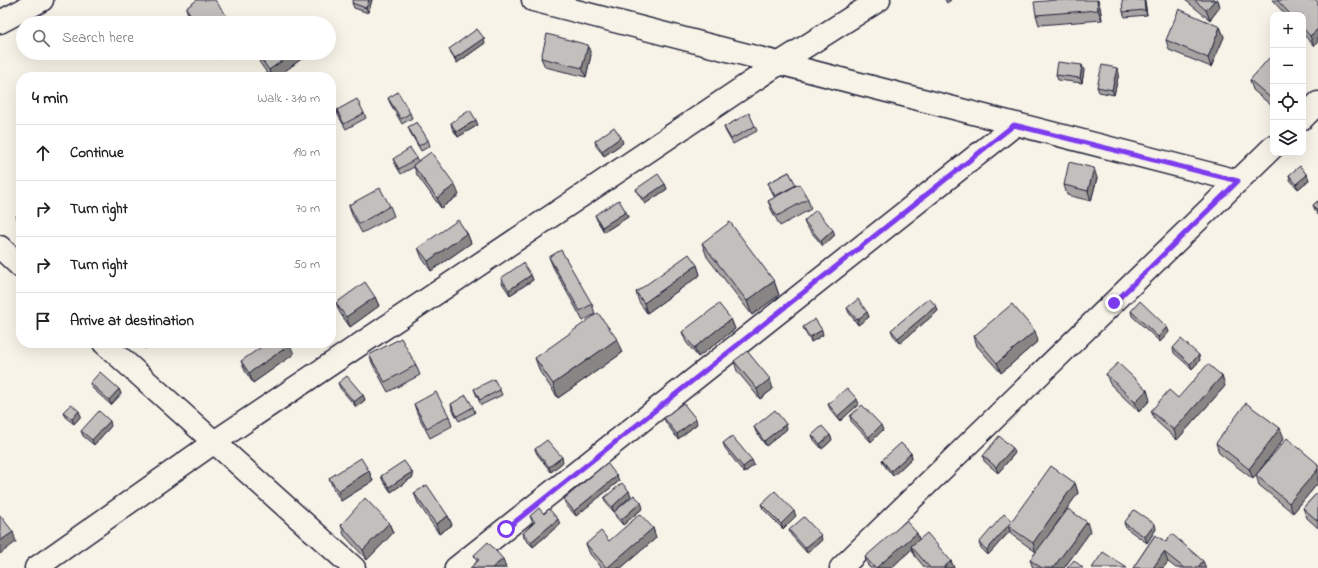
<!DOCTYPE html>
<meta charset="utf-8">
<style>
:root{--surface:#fff;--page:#f6f6f6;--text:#202124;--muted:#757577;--line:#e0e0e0}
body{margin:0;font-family:"Indie Flower",sans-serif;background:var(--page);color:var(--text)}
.controls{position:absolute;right:12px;top:12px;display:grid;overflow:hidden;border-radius:8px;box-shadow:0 4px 16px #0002}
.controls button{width:36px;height:36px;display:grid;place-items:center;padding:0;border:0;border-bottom:1px solid var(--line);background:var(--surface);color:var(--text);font:20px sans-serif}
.stop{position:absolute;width:12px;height:12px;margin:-9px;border:3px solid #7c3aed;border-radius:50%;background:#fff}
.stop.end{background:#7c3aed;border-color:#fff;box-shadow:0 1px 4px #0008}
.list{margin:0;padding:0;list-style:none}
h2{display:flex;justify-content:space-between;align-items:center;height:52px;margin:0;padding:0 16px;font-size:17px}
h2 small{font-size:13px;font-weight:400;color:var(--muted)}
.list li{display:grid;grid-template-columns:26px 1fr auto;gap:12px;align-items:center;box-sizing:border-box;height:56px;padding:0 16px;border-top:1px solid var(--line)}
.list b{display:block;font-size:15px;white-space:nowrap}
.list em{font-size:13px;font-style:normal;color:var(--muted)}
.icon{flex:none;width:22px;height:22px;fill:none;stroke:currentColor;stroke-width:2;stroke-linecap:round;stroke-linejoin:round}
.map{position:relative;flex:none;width:1318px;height:568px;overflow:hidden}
.search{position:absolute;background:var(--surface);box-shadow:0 4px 16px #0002;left:16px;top:16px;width:320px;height:44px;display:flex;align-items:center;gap:10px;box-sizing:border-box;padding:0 14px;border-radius:22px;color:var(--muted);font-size:15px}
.panel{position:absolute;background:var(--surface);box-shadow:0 4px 16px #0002;left:16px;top:72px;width:320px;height:276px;border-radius:16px}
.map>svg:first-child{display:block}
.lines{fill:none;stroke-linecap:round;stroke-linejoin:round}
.minor-casing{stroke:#22223b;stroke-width:25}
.minor{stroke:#f7f3e8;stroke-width:22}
.wall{fill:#a7a4a3;stroke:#22223b}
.shaded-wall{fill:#888684;stroke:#22223b}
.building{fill:#c2bfbd;stroke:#22223b}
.route{stroke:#7c3aed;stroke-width:5}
</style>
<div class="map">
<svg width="1318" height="568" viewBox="0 0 1318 568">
<rect width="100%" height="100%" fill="#f7f3e8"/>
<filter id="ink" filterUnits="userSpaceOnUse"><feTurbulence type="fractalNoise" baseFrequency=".025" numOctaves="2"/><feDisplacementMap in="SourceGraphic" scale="8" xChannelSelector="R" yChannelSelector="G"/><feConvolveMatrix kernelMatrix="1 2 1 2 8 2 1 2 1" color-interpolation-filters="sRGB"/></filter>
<g filter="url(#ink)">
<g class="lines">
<g class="minor-casing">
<g id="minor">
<polyline points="533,0 1238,181"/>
<polyline points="0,22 42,0"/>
<polyline points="1303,118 1318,103"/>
<polyline points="0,247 21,267"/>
<polyline points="104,343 354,568"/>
<polyline points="36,568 213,443 778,64 879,0"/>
<polyline points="456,568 1015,125"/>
<polyline points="841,568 1273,147"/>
</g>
</g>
<use href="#minor" class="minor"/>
</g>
<g class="wall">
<polygon points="372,0 368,13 354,8 352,3"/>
<polygon points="945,0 951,0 947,3"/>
<polygon points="1185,0 1218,0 1220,7 1210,20"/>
<polygon points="1272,0 1316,0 1318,2 1318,42 1314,46 1303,34 1303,15 1286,15"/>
<polygon points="1145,1 1147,15 1125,17 1123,12"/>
<polygon points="1100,7 1102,20 1039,25 1036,15"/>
<polygon points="186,8 232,23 193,23 189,18"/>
<polygon points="1220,27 1224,37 1211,67 1169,50 1166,40"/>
<polygon points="485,43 457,63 451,54 449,49"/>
<polygon points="215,53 228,53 220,59"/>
<polygon points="257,53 304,57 277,77 270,77 260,63"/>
<polygon points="591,55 586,77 545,67 541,58"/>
<polygon points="1273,62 1273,107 1253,90 1250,80"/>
<polygon points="1084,70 1082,83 1058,80 1056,75"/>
<polygon points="1119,73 1114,95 1099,92 1097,87"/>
<polygon points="388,98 410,113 412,118 402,124 390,103"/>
<polygon points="337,110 364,113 366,118 346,129 338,115"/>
<polygon points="451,123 478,125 458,137 452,128"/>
<polygon points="755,126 757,131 733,144 726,132 724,127"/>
<polygon points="408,127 428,140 430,146 421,151 410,132"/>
<polygon points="595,141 623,143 604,156 596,146"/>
<polygon points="417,158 418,161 459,195 441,208 417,175 414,167 401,174 395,164 393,159"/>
<polygon points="789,172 796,186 808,199 811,209 780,226 772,211 768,201 775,198 769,188 768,183"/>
<polygon points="1289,175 1307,175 1309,180 1298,189 1290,180"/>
<polygon points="1097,178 1091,201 1067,195 1064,185"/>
<polygon points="665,184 667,189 645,204 638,194 636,189"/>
<polygon points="1318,201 1318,215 1315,210 1313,205"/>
<polygon points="349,205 390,206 394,216 362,233 352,215"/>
<polygon points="21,211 21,224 18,221 16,216"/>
<polygon points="626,212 628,217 604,232 597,220 595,215"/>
<polygon points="804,221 835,235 823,246 806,226"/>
<polygon points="467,233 471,243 431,271 422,258 418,248"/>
<polygon points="702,243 774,281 779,295 752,315 707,257"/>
<polygon points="549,257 592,304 595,314 583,321 553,267"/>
<polygon points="697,265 700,275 647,313 639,302 636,292"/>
<polygon points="531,275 533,280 510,295 502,283 501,278"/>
<polygon points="375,297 379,306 350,327 340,313 336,303"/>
<polygon points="936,306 938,311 900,343 893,335 891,330"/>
<polygon points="847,308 867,312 869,317 858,325 849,313"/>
<polygon points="1131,311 1167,327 1169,332 1160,342 1132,316"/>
<polygon points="731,319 735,329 698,357 686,342 682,332"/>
<polygon points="803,327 823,335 811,342 805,332"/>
<polygon points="974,336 1038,341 1001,373 977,346"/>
<polygon points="139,343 151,343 145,349"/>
<polygon points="1173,348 1200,360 1192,369 1174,353"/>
<polygon points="622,353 558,398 540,372 535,358"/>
<polygon points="294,354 253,383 245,371 241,361"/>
<polygon points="369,355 416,365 420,375 388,392 373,365"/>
<polygon points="734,361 773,389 760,399 737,371"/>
<polygon points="1106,374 1150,400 1139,412 1110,384"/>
<polygon points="90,383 119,389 121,394 111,405 92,388"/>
<polygon points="338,383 363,395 365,400 356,407 340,388"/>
<polygon points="1225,386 1177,440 1155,420 1151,411 1178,398"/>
<polygon points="474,389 500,390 502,395 481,405 476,394"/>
<polygon points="414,404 449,416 452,426 430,438 417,413"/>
<polygon points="451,404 473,407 475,413 459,421 452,409"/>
<polygon points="828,404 859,404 840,421 830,409"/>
<polygon points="63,412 81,416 74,424 65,417"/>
<polygon points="850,416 883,430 871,442 851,421"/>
<polygon points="664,418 697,424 678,439 666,423"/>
<polygon points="111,426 94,445 83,436 81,431"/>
<polygon points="754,427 787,429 766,446 756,432"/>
<polygon points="812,435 830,435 832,440 822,449 814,440"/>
<polygon points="1284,438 1253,479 1219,453 1216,443"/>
<polygon points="723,443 754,465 744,473 725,448"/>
<polygon points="535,449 563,462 551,472 537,454"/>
<polygon points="911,453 912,458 893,476 884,465 882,460"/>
<polygon points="1015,453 998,473 984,461 983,456"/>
<polygon points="1318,464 1318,483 1293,513 1259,485 1256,475"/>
<polygon points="369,471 373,481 341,501 333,488 329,478"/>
<polygon points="412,472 413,477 391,492 383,481 381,476"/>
<polygon points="617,476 619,481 576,516 566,505 564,499"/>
<polygon points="1075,483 1078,493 1060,518 1090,532 1064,568 1033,568 1030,560 1036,552 1012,535 1010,531 988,555 981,548 979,543 1012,521"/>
<polygon points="629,491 631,496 614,512 606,503 604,498"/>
<polygon points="1318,492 1318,528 1307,518 1303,508"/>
<polygon points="414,493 448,516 452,525 439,534 418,503"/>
<polygon points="761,504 796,516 783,529 763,509"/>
<polygon points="643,508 623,525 616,517 614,512"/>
<polygon points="544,514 560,524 533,547 524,538 523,533 533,523 532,521 530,516"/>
<polygon points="389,523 393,533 367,560 344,535 341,525"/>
<polygon points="1124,523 1156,529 1147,543 1126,528"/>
<polygon points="653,528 656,538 621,568 602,568 590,554 586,544 609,541"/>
<polygon points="789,530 822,540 807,553 791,535"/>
<polygon points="917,533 919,539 951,561 954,568 925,568 915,556 912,549 891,568 870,568 868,566 865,557"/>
<polygon points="1155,535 1206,568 1176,568 1168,562 1163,568 1133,568"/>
<polygon points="474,555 503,559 506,568 470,568 477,562"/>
</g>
<g class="shaded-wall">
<polygon points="369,0 372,0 368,13 366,8"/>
<polygon points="1097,0 1098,0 1100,7 1102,20 1098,10"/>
<polygon points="1144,0 1145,0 1145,1 1147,15 1145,10"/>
<polygon points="1215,0 1218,0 1220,7 1210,20 1206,10"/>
<polygon points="1220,27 1224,37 1211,67 1208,58"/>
<polygon points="1318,29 1318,42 1314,46 1310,36"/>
<polygon points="484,38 485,43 457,63 455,58"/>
<polygon points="588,45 591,55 586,77 582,68"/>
<polygon points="218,53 228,53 220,59"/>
<polygon points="293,53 302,53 304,57 277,77 272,77 269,70"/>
<polygon points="1082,65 1084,70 1082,83 1080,78"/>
<polygon points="1117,68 1119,73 1114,95 1112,90"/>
<polygon points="476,120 478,125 458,137 456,132"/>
<polygon points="621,137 623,143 604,156 602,151"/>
<polygon points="1094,168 1097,178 1091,201 1088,191"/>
<polygon points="1307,175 1309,180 1298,189 1296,184"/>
<polygon points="665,184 667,189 645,204 643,199"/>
<polygon points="455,185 459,195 441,208 437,198"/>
<polygon points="626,212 628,217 604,232 602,227"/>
<polygon points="331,219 333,224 331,226"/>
<polygon points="833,230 835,235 823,246 821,241"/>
<polygon points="467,233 471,243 431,271 428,261"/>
<polygon points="697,265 700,275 647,313 644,303"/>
<polygon points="531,275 533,280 510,295 509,290"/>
<polygon points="774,281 779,295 752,315 747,301"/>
<polygon points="375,297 379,306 350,327 346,317"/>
<polygon points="936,306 938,311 900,343 898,338"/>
<polygon points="867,312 869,317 858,325 857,320"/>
<polygon points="731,319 735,329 698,357 694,348"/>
<polygon points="1167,327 1169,332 1160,342 1158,337"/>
<polygon points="822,330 823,335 811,342 810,337"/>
<polygon points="1035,331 1038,341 1001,373 997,363"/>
<polygon points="617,339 622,353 558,398 553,384"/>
<polygon points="143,343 151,343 145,349"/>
<polygon points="290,345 294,354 253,383 249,373"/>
<polygon points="1199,355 1200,360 1192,369 1190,364"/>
<polygon points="1222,376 1225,386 1177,440 1174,430"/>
<polygon points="770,379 773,389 760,399 757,389"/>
<polygon points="119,389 121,394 111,405 109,400"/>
<polygon points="1147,390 1150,400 1139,412 1135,402"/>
<polygon points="363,395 365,400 356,407 354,402"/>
<polygon points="857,399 859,404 840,421 838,416"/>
<polygon points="79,411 81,416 74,424 72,419"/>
<polygon points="696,419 697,424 678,439 677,434"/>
<polygon points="110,421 111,426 94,445 92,440"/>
<polygon points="786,424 787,429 766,446 764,441"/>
<polygon points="881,425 883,430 871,442 869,437"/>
<polygon points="1280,428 1284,438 1253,479 1249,469"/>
<polygon points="830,435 832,440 822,449 820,444"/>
<polygon points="1013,448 1015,453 998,473 996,467"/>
<polygon points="911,453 912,458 893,476 891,471"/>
<polygon points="562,457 563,462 551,472 549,467"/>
<polygon points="752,460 754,465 744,473 743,467"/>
<polygon points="1318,469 1318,483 1293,513 1289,503"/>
<polygon points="369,471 373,481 341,501 338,491"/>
<polygon points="412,472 413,477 391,492 389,487"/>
<polygon points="617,476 619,481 576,516 574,511"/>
<polygon points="1075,483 1078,493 1036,553 1033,543"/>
<polygon points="629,491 631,496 614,512 612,507"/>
<polygon points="641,502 643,508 623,525 621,520"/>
<polygon points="794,511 796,516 783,529 781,524"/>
<polygon points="448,516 452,525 439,534 436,524"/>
<polygon points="558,519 560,524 533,547 531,542"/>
<polygon points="1012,521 1008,526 1010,531 988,555 987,550"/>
<polygon points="1087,522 1090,532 1064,568 1053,568"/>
<polygon points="389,523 393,533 367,560 363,550"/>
<polygon points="1155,524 1156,529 1147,543 1145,537"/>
<polygon points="653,528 656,538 621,568 607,568"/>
<polygon points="13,532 16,542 0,554 0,541"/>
<polygon points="917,533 920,543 911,546 912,549 891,568 876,568"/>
<polygon points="821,535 822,540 807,553 805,548"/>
<polygon points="1164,552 1168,562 1163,568 1153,568"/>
<polygon points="503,559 506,568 492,568"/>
<polygon points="951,561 954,568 943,568"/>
<polygon points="1203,561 1206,568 1197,568"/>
</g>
<g class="building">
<polygon points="197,0 215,0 232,23 197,23 186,8"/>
<polygon points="353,0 369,0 366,8 352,3"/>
<polygon points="1056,0 1097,0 1098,10 1036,15 1034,2"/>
<polygon points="1122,0 1144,0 1145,10 1123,12"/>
<polygon points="1194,0 1215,0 1206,10"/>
<polygon points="1277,0 1316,0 1318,2 1318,29 1310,36 1303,28 1303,15 1291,15"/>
<polygon points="1179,9 1220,27 1208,58 1166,40"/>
<polygon points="477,29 484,38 455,58 449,49"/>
<polygon points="547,34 588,45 582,68 541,58"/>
<polygon points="257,53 293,53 269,70"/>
<polygon points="1269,58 1273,62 1273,100 1250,80"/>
<polygon points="1058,62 1082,65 1080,78 1056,75"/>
<polygon points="1102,65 1117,68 1112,90 1097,87"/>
<polygon points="398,92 410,113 401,119 388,98"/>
<polygon points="357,99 364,113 344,124 337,110"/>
<polygon points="470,110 476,120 456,132 451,123"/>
<polygon points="749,113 755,126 731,139 724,127"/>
<polygon points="417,122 428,140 419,146 408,127"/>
<polygon points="614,127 621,137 602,151 595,141"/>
<polygon points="410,148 417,158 399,169 393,159"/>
<polygon points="431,152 455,185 437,198 413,165"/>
<polygon points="1069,162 1094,168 1088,191 1064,185"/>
<polygon points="1300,166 1307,175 1296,184 1289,175"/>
<polygon points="789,172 796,185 775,196 768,183"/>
<polygon points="658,174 665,184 643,199 636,189"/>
<polygon points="799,184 808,199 777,216 768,201"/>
<polygon points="380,188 390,206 359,224 349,205"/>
<polygon points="619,200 626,212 602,227 595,215"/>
<polygon points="1318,201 1318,212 1313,205"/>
<polygon points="816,210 833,230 821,241 804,221"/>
<polygon points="21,211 21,221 16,216"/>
<polygon points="458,220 467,233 428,261 418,248"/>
<polygon points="730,222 774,281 747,301 702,243"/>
<polygon points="561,250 592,304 580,311 549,257"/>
<polygon points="689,254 697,265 644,303 636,292"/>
<polygon points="523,263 531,275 509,290 501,278"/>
<polygon points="365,282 375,297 346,317 336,303"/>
<polygon points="929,298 936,306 898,338 891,330"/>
<polygon points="858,299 867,312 857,320 847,308"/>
<polygon points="1140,301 1167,327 1158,337 1131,311"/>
<polygon points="719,304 731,319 694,348 682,332"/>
<polygon points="1012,304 1035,331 997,363 974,336"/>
<polygon points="598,313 617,339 553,384 535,358"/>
<polygon points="815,319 822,330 810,337 803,327"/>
<polygon points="401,338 416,365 385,382 369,355"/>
<polygon points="1181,339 1199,355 1190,364 1173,348"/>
<polygon points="267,343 289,343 290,345 249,373 241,361"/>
<polygon points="747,351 770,379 757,389 734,361"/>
<polygon points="1118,363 1147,390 1135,402 1106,374"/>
<polygon points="1208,364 1222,376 1174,430 1151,411 1169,390 1178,398"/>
<polygon points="100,372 119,389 109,400 90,383"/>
<polygon points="347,376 363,395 354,402 338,383"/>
<polygon points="494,379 500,390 480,400 474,389"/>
<polygon points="847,388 857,399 838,416 828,404"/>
<polygon points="436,392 449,416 427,428 414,404"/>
<polygon points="466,395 473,407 457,416 451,404"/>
<polygon points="683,403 696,419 677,434 664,418"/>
<polygon points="1246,403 1280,428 1249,469 1216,443"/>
<polygon points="71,404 79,411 72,419 63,412"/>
<polygon points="862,405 881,425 869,437 850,416"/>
<polygon points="775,410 786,424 764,441 754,427"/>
<polygon points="99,411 110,421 92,440 81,431"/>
<polygon points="822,426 830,435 820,444 812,435"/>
<polygon points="732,436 752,460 743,467 723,443"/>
<polygon points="999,436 1013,448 996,467 983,456"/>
<polygon points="1287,438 1318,464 1318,469 1289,503 1256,475"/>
<polygon points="547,440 562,457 549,467 535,449"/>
<polygon points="901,443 911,453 891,471 882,460"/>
<polygon points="361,458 369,471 338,491 329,478"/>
<polygon points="404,461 412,472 389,487 381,476"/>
<polygon points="607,463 617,476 574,511 564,499"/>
<polygon points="1051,466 1075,483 1033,543 1008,526"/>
<polygon points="622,483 629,491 612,507 604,498"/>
<polygon points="427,485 448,516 436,524 414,493"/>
<polygon points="775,491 794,511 781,524 761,504"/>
<polygon points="1318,492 1318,521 1303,508"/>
<polygon points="634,495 641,502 621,520 614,512"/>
<polygon points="365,498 389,523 363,550 341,525"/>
<polygon points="539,508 544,514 549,509 558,519 531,542 523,533 535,522 530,516"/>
<polygon points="1068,509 1087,522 1053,568 1042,568 1030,560"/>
<polygon points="1134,510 1155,524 1145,537 1124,523"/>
<polygon points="640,514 653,528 607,568 586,544 601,531 609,541"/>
<polygon points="1004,514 1012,521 987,550 979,543"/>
<polygon points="0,515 13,532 0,541"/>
<polygon points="804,517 821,535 805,548 789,530"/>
<polygon points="906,521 917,533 876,568 875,568 865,557"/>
<polygon points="927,533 951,561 943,568 930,568 911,546"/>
<polygon points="1172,534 1203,561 1197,568 1184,568 1164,552 1153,568 1133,568 1155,535 1166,542"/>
<polygon points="488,542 503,559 492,568 470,568 479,560 474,555"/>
<polygon points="1103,552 1127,568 1092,568"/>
<polygon points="1074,560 1083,568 1067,568"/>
</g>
</g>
<g class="lines" filter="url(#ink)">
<polyline class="route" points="506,529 1014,125 1238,181 1114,303"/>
</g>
</svg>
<div class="controls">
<button>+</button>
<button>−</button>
<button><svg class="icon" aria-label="locate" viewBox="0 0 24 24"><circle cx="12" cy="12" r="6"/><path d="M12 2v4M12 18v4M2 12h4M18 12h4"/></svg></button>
<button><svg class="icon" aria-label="layers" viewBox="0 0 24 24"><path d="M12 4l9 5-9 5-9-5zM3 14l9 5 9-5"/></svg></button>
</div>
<div class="stop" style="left:506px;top:529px"></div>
<div class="stop end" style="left:1114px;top:303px"></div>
<div class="search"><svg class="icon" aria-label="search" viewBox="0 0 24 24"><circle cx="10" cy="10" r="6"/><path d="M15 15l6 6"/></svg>Search here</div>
<section class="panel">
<h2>4 min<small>Walk · 310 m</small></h2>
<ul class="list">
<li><svg class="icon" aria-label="ahead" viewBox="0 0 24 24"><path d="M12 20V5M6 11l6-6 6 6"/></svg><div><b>Continue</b></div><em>190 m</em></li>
<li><svg class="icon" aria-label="right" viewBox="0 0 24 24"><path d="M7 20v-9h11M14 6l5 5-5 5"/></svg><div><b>Turn right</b></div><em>70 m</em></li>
<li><svg class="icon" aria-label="right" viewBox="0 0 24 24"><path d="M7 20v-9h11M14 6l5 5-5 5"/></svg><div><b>Turn right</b></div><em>50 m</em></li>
<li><svg class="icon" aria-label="arrive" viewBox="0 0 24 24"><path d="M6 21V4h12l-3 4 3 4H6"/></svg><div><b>Arrive at destination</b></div></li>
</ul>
</section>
</div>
